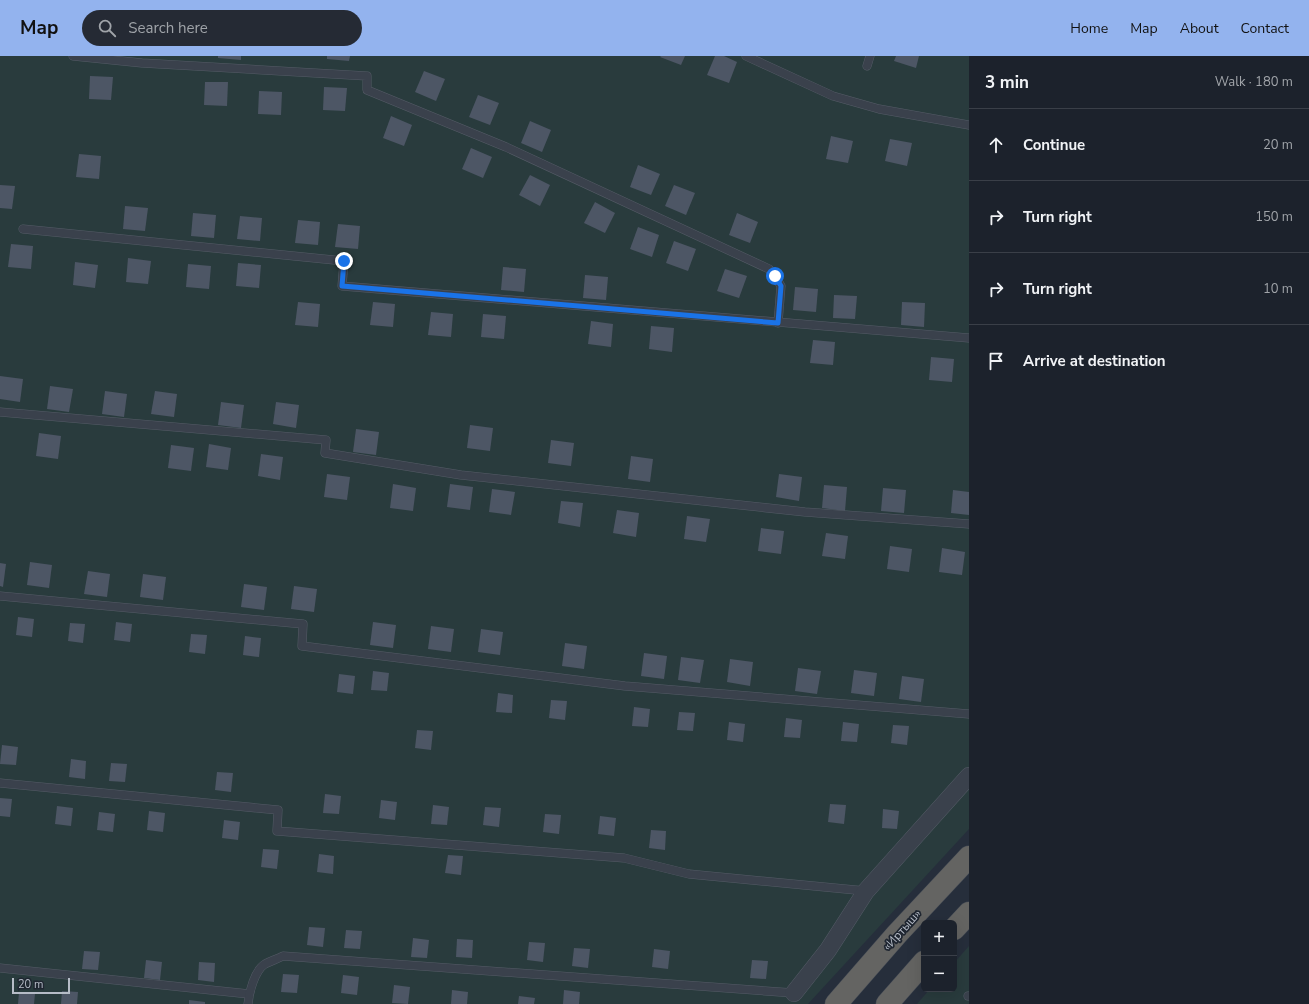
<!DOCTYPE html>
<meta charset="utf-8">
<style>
:root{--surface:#1c222c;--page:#252a34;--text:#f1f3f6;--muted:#a0a4a9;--line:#3a3f48;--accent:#93b3ee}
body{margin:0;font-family:"Nunito Sans",sans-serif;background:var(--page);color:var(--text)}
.controls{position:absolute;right:12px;bottom:12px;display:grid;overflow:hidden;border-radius:6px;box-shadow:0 4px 16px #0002}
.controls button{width:36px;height:36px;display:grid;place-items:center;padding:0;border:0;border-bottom:1px solid var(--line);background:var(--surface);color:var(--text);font:20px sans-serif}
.scale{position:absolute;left:12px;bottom:10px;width:58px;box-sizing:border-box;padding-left:4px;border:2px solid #b6bcc7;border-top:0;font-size:11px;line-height:14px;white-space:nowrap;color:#b6bcc7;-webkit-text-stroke:3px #1f2631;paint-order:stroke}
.stop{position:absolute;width:12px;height:12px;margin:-9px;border:3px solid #1a73e8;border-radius:50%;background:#fff}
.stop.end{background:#1a73e8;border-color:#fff;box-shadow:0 1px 4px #0008}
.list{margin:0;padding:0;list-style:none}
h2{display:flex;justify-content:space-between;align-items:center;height:52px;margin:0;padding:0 16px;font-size:17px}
h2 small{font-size:13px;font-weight:400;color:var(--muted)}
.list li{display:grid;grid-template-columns:26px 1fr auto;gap:12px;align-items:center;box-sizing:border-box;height:72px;padding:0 16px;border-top:1px solid var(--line)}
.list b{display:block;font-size:15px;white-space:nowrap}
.list em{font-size:13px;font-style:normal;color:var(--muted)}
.icon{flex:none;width:22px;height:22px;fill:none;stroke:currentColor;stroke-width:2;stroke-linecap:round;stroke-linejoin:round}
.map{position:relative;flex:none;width:969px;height:948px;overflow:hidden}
header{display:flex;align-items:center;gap:24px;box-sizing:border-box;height:56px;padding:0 20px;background:var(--accent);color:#111}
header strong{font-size:19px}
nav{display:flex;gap:22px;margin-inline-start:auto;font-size:14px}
.search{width:280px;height:36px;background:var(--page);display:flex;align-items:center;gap:10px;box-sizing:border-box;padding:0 14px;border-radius:22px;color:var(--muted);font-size:15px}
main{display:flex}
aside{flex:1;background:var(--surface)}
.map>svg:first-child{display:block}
.green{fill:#293b3d}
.building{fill:#4d5665}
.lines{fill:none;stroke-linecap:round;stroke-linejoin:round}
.service-casing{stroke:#555c67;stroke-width:9}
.minor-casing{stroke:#555c67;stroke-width:18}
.trunk-casing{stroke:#424954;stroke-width:23}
.service{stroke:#3a414c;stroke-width:8}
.minor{stroke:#3a414c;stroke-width:17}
.trunk{stroke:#646462;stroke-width:22}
.route{stroke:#1a73e8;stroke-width:5}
.labels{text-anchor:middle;stroke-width:3.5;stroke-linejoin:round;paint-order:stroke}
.street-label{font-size:12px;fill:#b6bcc7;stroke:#1f2631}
</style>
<header>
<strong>Map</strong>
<div class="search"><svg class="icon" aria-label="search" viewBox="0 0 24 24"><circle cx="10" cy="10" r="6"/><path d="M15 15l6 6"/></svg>Search here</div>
<nav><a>Home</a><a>Map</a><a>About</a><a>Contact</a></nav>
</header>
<main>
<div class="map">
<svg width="969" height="948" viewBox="0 0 969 948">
<rect width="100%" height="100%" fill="#262e3b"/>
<g class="green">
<polygon points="0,0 969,0 969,773 808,948 0,948"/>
<polygon points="969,890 969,948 917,948 930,933 954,933 954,907"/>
</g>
<g class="building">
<polygon points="218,0 241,0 241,4 218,2"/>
<polygon points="327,0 350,0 349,5 327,3"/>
<polygon points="661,0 685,0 681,9 660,1"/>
<polygon points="715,0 724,0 737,6 729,27 707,19"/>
<polygon points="896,0 919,0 916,12 894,5"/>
<polygon points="424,15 445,23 436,45 415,36"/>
<polygon points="90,20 113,21 111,44 89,43"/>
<polygon points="205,26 228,26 227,50 204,49"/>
<polygon points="324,31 347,32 345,55 323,54"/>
<polygon points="259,35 282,36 281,59 258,58"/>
<polygon points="478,39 499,47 490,69 469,61"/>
<polygon points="391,60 412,69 404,90 383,82"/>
<polygon points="530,65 551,74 542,96 521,87"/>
<polygon points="831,80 853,85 848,107 826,103"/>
<polygon points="890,83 912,87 907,110 885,105"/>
<polygon points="471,92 492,101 483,122 462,113"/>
<polygon points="79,98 101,100 99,123 76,121"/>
<polygon points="638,109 660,118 651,139 630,131"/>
<polygon points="530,119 550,129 540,150 519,139"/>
<polygon points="0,129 15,130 12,153 0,152"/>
<polygon points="674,129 695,137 686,159 665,150"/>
<polygon points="595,146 615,157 605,177 584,167"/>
<polygon points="125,150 148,152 145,175 123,173"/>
<polygon points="193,157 216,159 214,182 191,180"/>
<polygon points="737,157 758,166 750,187 729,179"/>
<polygon points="240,160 262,162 260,185 237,183"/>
<polygon points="298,164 320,166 318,189 295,187"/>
<polygon points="338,168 360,170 358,193 335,191"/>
<polygon points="638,171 659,179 652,201 630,193"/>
<polygon points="674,185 696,193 688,215 666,207"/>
<polygon points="11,188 33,190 31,213 8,211"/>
<polygon points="128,202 151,205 148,228 126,226"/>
<polygon points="75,206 98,209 95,232 73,229"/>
<polygon points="238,207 261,209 259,232 236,230"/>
<polygon points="188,208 211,210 209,233 186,231"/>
<polygon points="503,211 526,213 524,236 501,234"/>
<polygon points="725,213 747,220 739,242 717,235"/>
<polygon points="585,219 608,221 606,244 583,242"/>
<polygon points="795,231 818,233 816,256 793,254"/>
<polygon points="834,239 857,240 855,263 833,262"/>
<polygon points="298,246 320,248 318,271 295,269"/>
<polygon points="373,246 395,248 393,271 370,269"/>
<polygon points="902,246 925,247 924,271 901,269"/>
<polygon points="431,256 453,258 451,281 428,279"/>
<polygon points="483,258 506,260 504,283 481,281"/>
<polygon points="591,265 613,268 611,291 588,288"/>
<polygon points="651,270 674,272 672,296 649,293"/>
<polygon points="813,284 835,286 833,309 810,307"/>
<polygon points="931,301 954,303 952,326 929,324"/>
<polygon points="0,320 23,323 20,346 0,343"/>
<polygon points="50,330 73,333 69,356 47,353"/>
<polygon points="105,335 127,338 124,361 102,358"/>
<polygon points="155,335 177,338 174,361 151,358"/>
<polygon points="221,346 244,349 241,372 218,369"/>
<polygon points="276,346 299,349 296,372 273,368"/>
<polygon points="470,369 493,372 490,395 467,392"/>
<polygon points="356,373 379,376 376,399 353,396"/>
<polygon points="39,377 61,380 58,403 36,400"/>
<polygon points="551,384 574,387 571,410 548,407"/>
<polygon points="209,388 231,392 228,414 206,411"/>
<polygon points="171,389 194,392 191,415 168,412"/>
<polygon points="261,398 283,401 280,424 258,420"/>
<polygon points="631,400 653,403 650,426 628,423"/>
<polygon points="327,418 350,421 347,444 324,441"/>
<polygon points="779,418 802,421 799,445 776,441"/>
<polygon points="393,428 416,432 413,455 390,452"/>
<polygon points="450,428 473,431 470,454 447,451"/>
<polygon points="824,429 847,431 845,455 822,452"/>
<polygon points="883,432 906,434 904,457 881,455"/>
<polygon points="492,433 515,436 511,459 489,456"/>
<polygon points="953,434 969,436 969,459 951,457"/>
<polygon points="561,445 583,447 580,471 558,467"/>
<polygon points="617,454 639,457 636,481 613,477"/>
<polygon points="687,460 710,463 706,486 684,483"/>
<polygon points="761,472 784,475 781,498 758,495"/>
<polygon points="826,477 848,480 845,503 822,500"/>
<polygon points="890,490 912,493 909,516 887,513"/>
<polygon points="942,492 965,496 962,519 939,516"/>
<polygon points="30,506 52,509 49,532 27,529"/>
<polygon points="0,507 6,508 3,531 0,530"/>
<polygon points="88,515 110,518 107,541 84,538"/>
<polygon points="143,518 166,521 163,544 140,541"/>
<polygon points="244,528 267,531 264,554 241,551"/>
<polygon points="294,530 317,533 314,556 291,553"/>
<polygon points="18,561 34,563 32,581 16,579"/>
<polygon points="116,566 132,568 130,586 114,584"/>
<polygon points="373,566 396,569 393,592 370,589"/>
<polygon points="70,567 85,568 83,587 68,585"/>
<polygon points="431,570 454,573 451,596 428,593"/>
<polygon points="481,573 503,576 500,599 478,596"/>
<polygon points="191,578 207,579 205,598 189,596"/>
<polygon points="245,580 261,582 259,601 243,599"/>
<polygon points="565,587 587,590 584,613 562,610"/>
<polygon points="644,597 667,600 664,623 641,620"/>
<polygon points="681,601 704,604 700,627 678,624"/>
<polygon points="730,603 753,606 750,630 727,626"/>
<polygon points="798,612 821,615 817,638 795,635"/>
<polygon points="854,614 877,617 874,640 851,637"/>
<polygon points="373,615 389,617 387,635 371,634"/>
<polygon points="339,618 355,620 353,638 337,636"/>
<polygon points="902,620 924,623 921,646 899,643"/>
<polygon points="498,637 513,639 512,657 496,656"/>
<polygon points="551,644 567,645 565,664 549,662"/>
<polygon points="634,651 650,653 648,671 632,670"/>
<polygon points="679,656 695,657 693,675 677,674"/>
<polygon points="786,662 802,664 800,682 784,681"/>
<polygon points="729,666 745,668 743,686 727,684"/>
<polygon points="843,666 859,668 857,686 841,685"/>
<polygon points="893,669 909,670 907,689 891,687"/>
<polygon points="417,674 433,675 431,694 415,692"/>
<polygon points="2,689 18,691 16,709 0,708"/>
<polygon points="71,703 86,705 85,723 69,721"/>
<polygon points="111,707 127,708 125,726 109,725"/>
<polygon points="217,716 233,717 231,736 215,734"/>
<polygon points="325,738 341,740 339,758 323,757"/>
<polygon points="0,742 12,743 10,761 0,760"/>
<polygon points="381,744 397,746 395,764 379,762"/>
<polygon points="830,748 846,749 844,768 828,766"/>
<polygon points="433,749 449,751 447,769 431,768"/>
<polygon points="57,750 73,752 71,770 55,768"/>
<polygon points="485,751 501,752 499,771 483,769"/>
<polygon points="883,753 899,755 897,773 882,772"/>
<polygon points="149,755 165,757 163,776 147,774"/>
<polygon points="99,756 115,758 113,776 97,774"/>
<polygon points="545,758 561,759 559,778 543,776"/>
<polygon points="600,760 616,762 614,780 598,778"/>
<polygon points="224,764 240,766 238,784 222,782"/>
<polygon points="651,774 666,775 665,794 649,792"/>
<polygon points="263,793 279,794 277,813 261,811"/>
<polygon points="319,798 334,800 333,818 317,816"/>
<polygon points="448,799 463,800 461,819 445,817"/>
<polygon points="309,871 325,872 323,891 307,889"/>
<polygon points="346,874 362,875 360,893 344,892"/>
<polygon points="413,882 429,884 427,902 411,901"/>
<polygon points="457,883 473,884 472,902 456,901"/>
<polygon points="529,886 545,887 543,906 527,904"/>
<polygon points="574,892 590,893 588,912 572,910"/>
<polygon points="654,893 670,895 668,913 652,911"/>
<polygon points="84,895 100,896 98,914 82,913"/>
<polygon points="146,904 162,906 160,924 144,922"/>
<polygon points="752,904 768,905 766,923 750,922"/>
<polygon points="199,906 215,907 214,926 198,924"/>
<polygon points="283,918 299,919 297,937 281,936"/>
<polygon points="343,919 359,921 357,939 341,937"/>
<polygon points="394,929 410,931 408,948 392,947"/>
<polygon points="452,934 468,936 467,948 451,948"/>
<polygon points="564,934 580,936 579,948 563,948"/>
<polygon points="62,935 78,936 77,948 61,948"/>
<polygon points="19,936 35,938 34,948 18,948"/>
<polygon points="519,940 535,942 534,948 518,948"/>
<polygon points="189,944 205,946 205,948 189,948"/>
</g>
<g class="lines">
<g class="service-casing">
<g id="service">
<polyline points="73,0 142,7 367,20 367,34 506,91 769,213 775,220 781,230 778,267"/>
<polyline points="746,0 833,40 879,53 969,69"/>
<polyline points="867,10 870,0"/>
<polyline points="23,173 344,205 342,230 969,282"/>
<polyline points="0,356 326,384 325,397 461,419 805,456 969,468"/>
<polyline points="0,540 303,568 302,590 625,630 969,658"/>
<polyline points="0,727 278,754 277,775 624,802 689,818 866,835"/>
<polyline points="0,912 249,938"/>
<polyline points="968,940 969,940"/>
<path d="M 248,948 C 249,936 255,914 265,908 C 271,905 277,903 283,900 L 794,937"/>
</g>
</g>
<g class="minor-casing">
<polyline id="minor" points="794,937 828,894 866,835 969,720"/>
</g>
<g class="trunk-casing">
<g id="trunk">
<polyline points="954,873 969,857"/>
<polyline points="836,948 897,878 969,801"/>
<polyline points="887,948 924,906"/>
</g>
</g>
<use href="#service" class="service"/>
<use href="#minor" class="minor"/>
<use href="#trunk" class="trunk"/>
</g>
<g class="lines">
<polyline class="route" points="344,205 342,230 778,267 781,230 775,220"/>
</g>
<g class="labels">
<g class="street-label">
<text transform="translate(902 874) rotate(-48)" y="4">«Иртыш»</text>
</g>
</g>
</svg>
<div class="controls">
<button>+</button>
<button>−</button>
</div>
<div class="scale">20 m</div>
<div class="stop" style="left:775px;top:220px"></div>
<div class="stop end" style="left:344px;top:205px"></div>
</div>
<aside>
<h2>3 min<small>Walk · 180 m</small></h2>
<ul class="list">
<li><svg class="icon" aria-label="ahead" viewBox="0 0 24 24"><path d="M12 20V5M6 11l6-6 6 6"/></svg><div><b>Continue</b></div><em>20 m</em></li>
<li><svg class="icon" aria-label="right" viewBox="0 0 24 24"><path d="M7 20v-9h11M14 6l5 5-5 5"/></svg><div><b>Turn right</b></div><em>150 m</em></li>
<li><svg class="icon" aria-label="right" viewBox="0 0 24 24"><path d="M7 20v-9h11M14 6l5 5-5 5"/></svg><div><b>Turn right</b></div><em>10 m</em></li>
<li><svg class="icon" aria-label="arrive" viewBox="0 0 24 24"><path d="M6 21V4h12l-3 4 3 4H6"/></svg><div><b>Arrive at destination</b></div></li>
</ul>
</aside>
</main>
